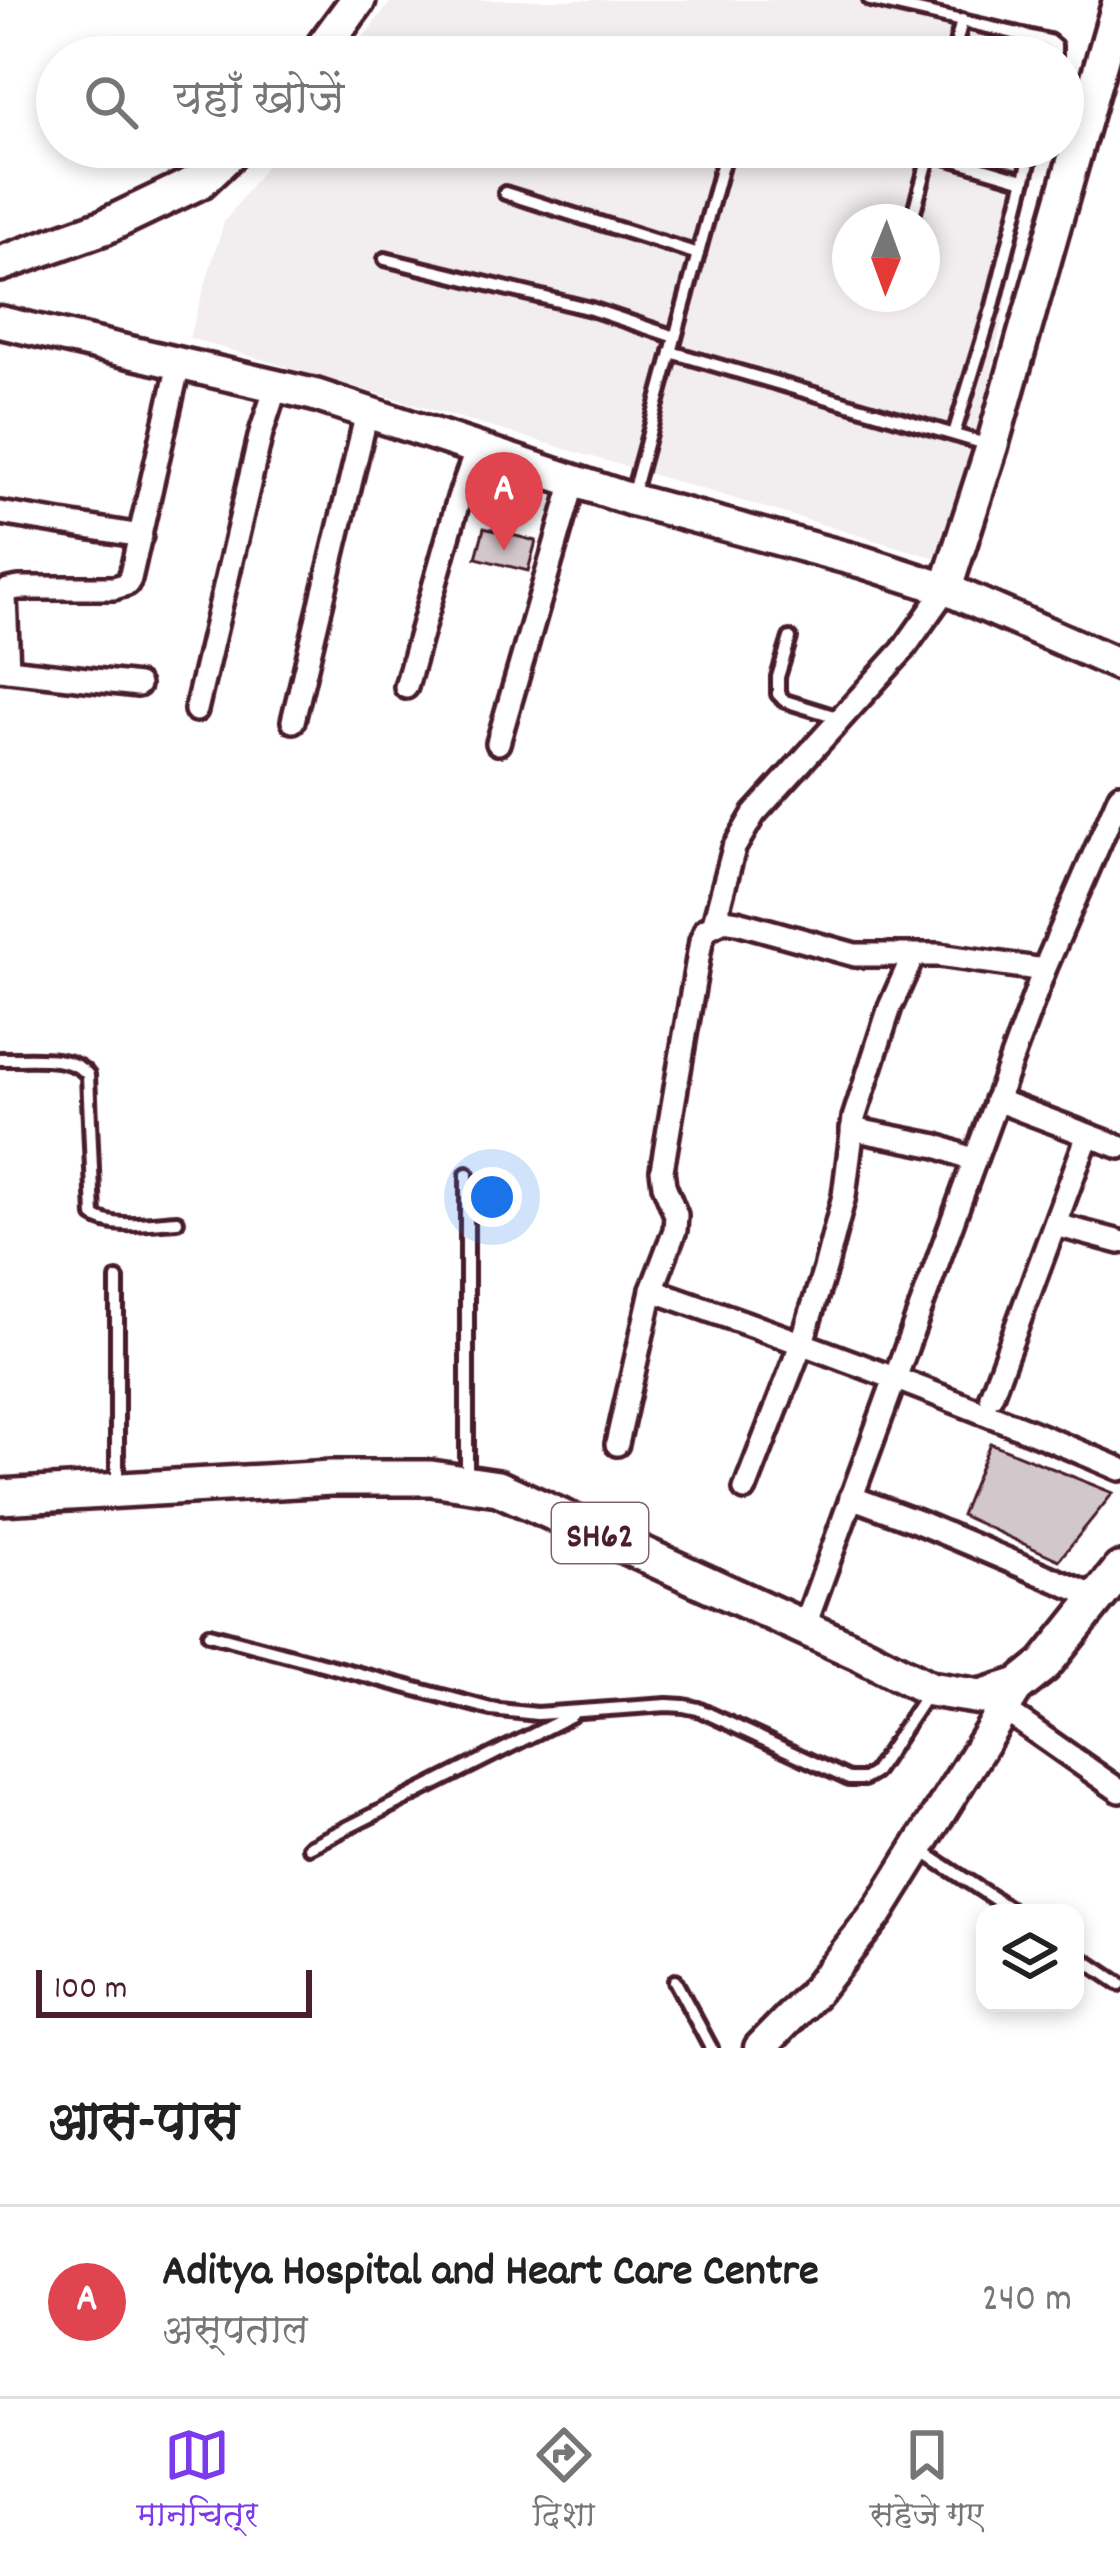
<!DOCTYPE html>
<html lang="hi">
<meta charset="utf-8">
<style>
:root{--surface:#fff;--page:#f6f6f6;--text:#222;--muted:#767676;--line:#e0e0e0;--accent:#7c3aed}
body{margin:0;font-family:Dekko,"Playpen Sans Deva",sans-serif;background:var(--page);color:var(--text)}
.controls{position:absolute;right:36px;bottom:36px;display:grid;overflow:hidden;border-radius:24px;box-shadow:0 6px 18px #0003}
.controls button{width:108px;height:108px;display:grid;place-items:center;padding:0;border:0;border-bottom:3px solid var(--line);background:var(--surface);color:var(--text);font:60px sans-serif}
.compass{position:absolute;left:832px;top:204px;width:108px;height:108px;border-radius:50%;background:var(--surface);box-shadow:0 6px 18px #0003;rotate:181deg}
.scale{position:absolute;left:36px;bottom:30px;width:276px;box-sizing:border-box;padding-left:12px;border:6px solid #4a1f2b;border-top:0;font-size:33px;line-height:42px;white-space:nowrap;color:#4a1f2b;-webkit-text-stroke:9px #fff;paint-order:stroke}
.you{position:absolute;left:492px;top:1197px;width:42px;height:42px;margin:-30px;border:9px solid #fff;border-radius:50%;background:#1a73e8;box-shadow:0 0 0 18px #1a73e833}
.badge{display:grid;place-items:center;width:78px;height:78px;border-radius:50%;background:var(--accent);color:#fff;font-size:39px;font-weight:700}
.pin{position:absolute;translate:-50% -99px;filter:drop-shadow(0 3px 6px #0008)}
.pin::after{content:'';position:absolute;top:63px;width:42px;height:36px;background:inherit;clip-path:polygon(0 0,100% 0,50% 100%)}
.list{margin:0;padding:0;list-style:none}
h2{display:flex;justify-content:space-between;align-items:center;height:156px;margin:0;padding:0 48px;font-size:51px}
h2 small{font-size:39px;font-weight:400;color:var(--muted)}
.list li{display:grid;grid-template-columns:78px 1fr auto;gap:36px;align-items:center;box-sizing:border-box;height:192px;padding:0 48px;border-top:3px solid var(--line)}
.list b{display:block;font-size:45px;white-space:nowrap}
.list p{margin:0;font-size:39px;white-space:nowrap;color:var(--muted)}
.list em{font-size:39px;font-style:normal;color:var(--muted)}
.icon{flex:none;width:66px;height:66px;fill:none;stroke:currentColor;stroke-width:2;stroke-linecap:round;stroke-linejoin:round}
.map{position:relative;flex:none;width:1120px;height:2048px;overflow:hidden}
.search{position:absolute;background:var(--surface);box-shadow:0 6px 18px #0003;left:36px;right:36px;top:36px;height:132px;display:flex;align-items:center;gap:30px;box-sizing:border-box;padding:0 42px;border-radius:66px;color:var(--muted);font-size:45px}
.sheet{height:348px;background:var(--surface)}
nav{display:flex;justify-content:space-around;align-items:center;box-sizing:border-box;height:168px;border-top:3px solid var(--line);background:var(--surface);font-size:33px;color:var(--muted)}
nav a{display:grid;justify-items:center;gap:6px}
nav .on{color:var(--accent)}
.map>svg:first-child{display:block}
.built{fill:#f2eeef;fill-rule:evenodd}
.building{fill:#d2c7cb;stroke:#4a1f2b;stroke-width:3}
.lines{fill:none;stroke-linecap:round;stroke-linejoin:round}
.lane-casing{stroke:#4a1f2b;stroke-width:20}
.street-casing{stroke:#4a1f2b;stroke-width:30}
.secondary-casing{stroke:#4a1f2b;stroke-width:39}
.primary-casing{stroke:#4a1f2b;stroke-width:42}
.lane{stroke:#fff;stroke-width:10}
.street{stroke:#fff;stroke-width:21}
.secondary{stroke:#fff;stroke-width:30}
.primary{stroke:#fff;stroke-width:33}
.labels{text-anchor:middle;stroke-width:12;stroke-linejoin:round;paint-order:stroke}
.shield{fill:#fff;stroke:#80626b;stroke-width:3}
.shield-label{font-size:36px;font-weight:bold;fill:#4a1f2b}
</style>
<div class="map">
<svg width="1120" height="2048" viewBox="0 0 1120 2048">
<rect width="100%" height="100%" fill="#fff"/>
<filter id="ink" filterUnits="userSpaceOnUse"><feTurbulence type="fractalNoise" baseFrequency=".00833" numOctaves="2"/><feDisplacementMap in="SourceGraphic" scale="24" xChannelSelector="R" yChannelSelector="G"/><feConvolveMatrix kernelMatrix="1 2 1 2 8 2 1 2 1" color-interpolation-filters="sRGB"/></filter>
<g filter="url(#ink)">
<g class="built">
<polygon points="392,0 897,0 1057,54 1056,57 348,57"/>
<path d="M 280,147 L 1038,147 L 951,568 L 939,559 L 189,338 L 224,222 ZM 850,222 L 922,222 L 922,294 L 850,294 Z"/>
</g>
<g class="building">
<polygon points="484,528 536,541 528,571 476,558"/>
<polygon points="990,1443 1113,1493 1059,1560 961,1515"/>
</g>
<g class="lines">
<g class="lane-casing">
<g id="lane">
<polyline points="870,0 1049,41 1055,46 1055,57"/>
<polyline points="953,57 962,20"/>
<polyline points="911,147 1024,180"/>
<polyline points="505,193 698,254"/>
<polyline points="911,222 931,150"/>
<polyline points="385,259 591,309 675,337"/>
<polyline points="671,352 989,445"/>
<polyline points="954,434 993,306 1033,147"/>
<polyline points="632,496 727,147"/>
<polyline points="790,638 778,677 778,694 785,701 840,718"/>
<path d="M 0,1059 C 27,1060 70,1053 88,1075 L 94,1216 C 115,1230 152,1222 177,1221"/>
<polyline points="117,1279 117,1483"/>
<polyline points="467,1478 467,1174"/>
<polyline points="209,1634 491,1709 537,1714 667,1705 684,1706 698,1709 849,1779 864,1779 874,1773 928,1692"/>
<polyline points="309,1847 572,1715"/>
<polyline points="919,1849 1016,1913"/>
<polyline points="1075,1954 1120,1984"/>
<polyline points="675,1981 711,2048"/>
</g>
</g>
<g class="street-casing">
<g id="street">
<polyline points="0,513 141,536"/>
<polyline points="0,669 138,685"/>
<polyline points="8,670 5,596 8,590 19,588 114,588 127,584 130,579 179,364"/>
<polyline points="406,687 459,498 477,449"/>
<polyline points="196,710 261,433 276,387"/>
<polyline points="293,721 367,413"/>
<polyline points="498,743 574,481"/>
<polyline points="714,923 734,848 754,814 903,650 946,589"/>
<polyline points="996,1100 1120,1147"/>
<polyline points="852,1129 937,1146 974,1160"/>
<polyline points="1056,1225 1120,1242"/>
<path d="M 652,1290 C 810,1345 966,1403 1120,1469"/>
<polyline points="991,1396 1088,1135"/>
<polyline points="617,1444 652,1290 675,1230 676,1215 664,1185 662,1170 701,941 706,929 724,920 737,922 855,955 939,955 1044,970"/>
<polyline points="745,1489 802,1342 825,1269 844,1196 854,1118 890,1007 913,956"/>
<polyline points="851,1497 918,1522 1098,1598"/>
<polyline points="804,1628 1044,970 1120,795"/>
<polyline points="1003,1709 1120,1791"/>
</g>
</g>
<g class="secondary-casing">
<g id="secondary">
<polyline points="0,322 315,395 632,500 863,562 946,589 1120,665"/>
<polyline points="946,589 992,446 1119,0"/>
<polyline points="760,2048 812,1995 878,1912 1019,1685"/>
</g>
</g>
<g class="primary-casing">
<g id="primary">
<polyline points="316,57 358,0"/>
<polyline points="0,264 104,227 200,181 236,147"/>
<polyline points="0,1497 331,1478 431,1478 498,1488 864,1655 930,1689 981,1697 1019,1685 1044,1665 1120,1570"/>
</g>
</g>
<use href="#lane" class="lane"/>
<use href="#street" class="street"/>
<use href="#secondary" class="secondary"/>
<use href="#primary" class="primary"/>
</g>
</g>
<g class="labels">
<rect class="shield" x="552" y="1503" width="96" height="60" rx="9"/>
<g class="shield-label">
<text x="600" y="1546">SH62</text>
</g>
</g>
</svg>
<div class="controls">
<button><svg class="icon" aria-label="layers" viewBox="0 0 24 24"><path d="M12 4l9 5-9 5-9-5zM3 14l9 5 9-5"/></svg></button>
</div>
<svg class="compass" viewBox="-18 -18 36 36"><path d="M0-13l5 13h-10z" fill="#e53935"/><path d="M0 13l5-13h-10z" fill="#767676"/></svg>
<div class="scale">100 m</div>
<div class="you"></div>
<div class="pin badge" style="left:504px;top:551px;background:#e0444e">A</div>
<div class="search"><svg class="icon" aria-label="search" viewBox="0 0 24 24"><circle cx="10" cy="10" r="6"/><path d="M15 15l6 6"/></svg>यहाँ खोजें</div>
</div>
<section class="sheet">
<h2>आस-पास<small></small></h2>
<ul class="list">
<li><span class="badge" style="background:#e0444e">A</span><div><b>Aditya Hospital and Heart Care Centre</b><p>अस्पताल</p></div><em>240 m</em></li>
</ul>
</section>
<nav>
<a class="on"><svg class="icon" aria-label="map" viewBox="0 0 24 24"><path d="M3 6l6-2 6 2 6-2v14l-6 2-6-2-6 2zM9 4v14M15 6v14"/></svg>मानचित्र</a>
<a><svg class="icon" aria-label="directions" viewBox="0 0 24 24"><path d="M12 3l9 9-9 9-9-9zM9 14v-3h6M13 9l2 2-2 2"/></svg>दिशा</a>
<a><svg class="icon" aria-label="saved" viewBox="0 0 24 24"><path d="M7 4h10v16l-5-4-5 4z"/></svg>सहेजे गए</a>
</nav>
